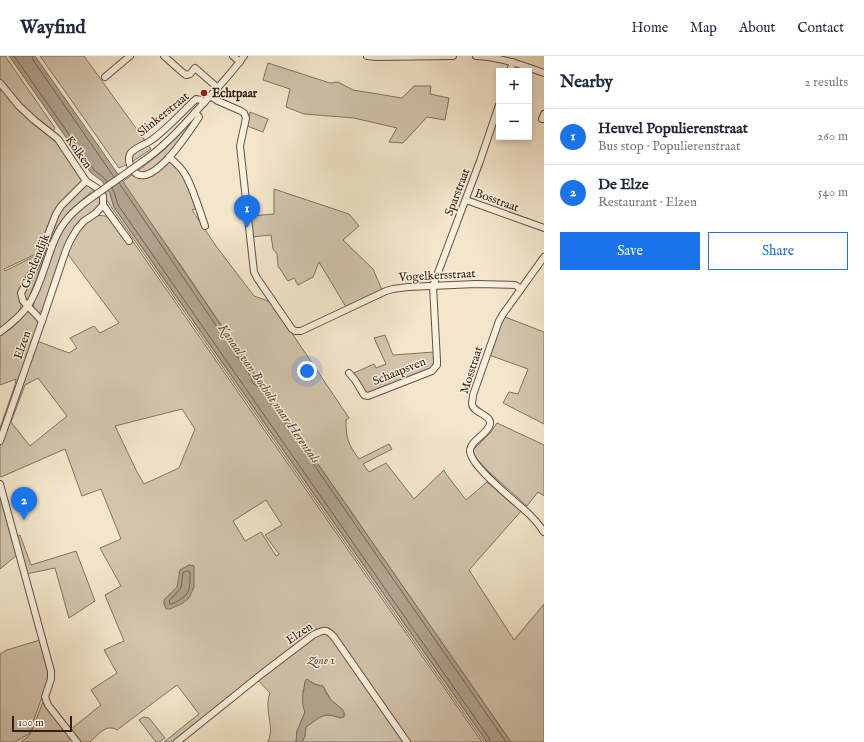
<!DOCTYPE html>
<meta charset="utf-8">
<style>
:root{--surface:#fff;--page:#f2f2f3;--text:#1f2937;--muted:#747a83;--line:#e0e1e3;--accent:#1a73e8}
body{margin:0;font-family:"IM FELL English",serif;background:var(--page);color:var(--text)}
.controls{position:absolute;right:12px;top:12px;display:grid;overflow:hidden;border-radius:0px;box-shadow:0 2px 6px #0003}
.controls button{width:36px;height:36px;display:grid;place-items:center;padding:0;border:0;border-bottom:1px solid var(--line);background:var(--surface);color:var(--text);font:20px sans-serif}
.scale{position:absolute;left:12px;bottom:10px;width:60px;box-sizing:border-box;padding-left:4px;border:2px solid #302017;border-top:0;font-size:11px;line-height:14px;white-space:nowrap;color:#302017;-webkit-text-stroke:3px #f8efdd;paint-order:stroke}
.you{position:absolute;left:307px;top:315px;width:14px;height:14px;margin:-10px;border:3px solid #fff;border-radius:50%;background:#1a73e8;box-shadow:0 0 0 6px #1a73e833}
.badge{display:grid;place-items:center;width:26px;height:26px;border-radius:50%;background:var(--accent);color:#fff;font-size:13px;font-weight:700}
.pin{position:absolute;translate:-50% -33px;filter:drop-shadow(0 1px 2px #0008)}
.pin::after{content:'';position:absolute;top:21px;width:14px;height:12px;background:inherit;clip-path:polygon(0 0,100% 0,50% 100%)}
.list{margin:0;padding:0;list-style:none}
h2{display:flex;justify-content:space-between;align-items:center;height:52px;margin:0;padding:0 16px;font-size:17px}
h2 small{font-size:13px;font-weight:400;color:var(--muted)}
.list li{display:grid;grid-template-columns:26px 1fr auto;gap:12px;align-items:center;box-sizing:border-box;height:56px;padding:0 16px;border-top:1px solid var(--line)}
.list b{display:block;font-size:15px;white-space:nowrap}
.list p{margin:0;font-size:13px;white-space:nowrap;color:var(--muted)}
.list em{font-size:13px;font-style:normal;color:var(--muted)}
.actions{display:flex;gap:8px;padding:12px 16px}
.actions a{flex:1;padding:9px 0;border:1px solid var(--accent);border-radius:0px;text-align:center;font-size:14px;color:var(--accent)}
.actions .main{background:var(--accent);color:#fff}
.map{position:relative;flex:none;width:544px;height:686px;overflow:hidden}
header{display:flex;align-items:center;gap:24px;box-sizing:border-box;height:56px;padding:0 20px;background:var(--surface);border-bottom:1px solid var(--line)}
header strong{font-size:19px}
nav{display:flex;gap:22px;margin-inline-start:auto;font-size:14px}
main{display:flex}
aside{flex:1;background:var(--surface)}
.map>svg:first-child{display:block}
.green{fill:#d3c4ac;stroke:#827262;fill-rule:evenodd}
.water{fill:#b1a38e;stroke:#7d6f5e}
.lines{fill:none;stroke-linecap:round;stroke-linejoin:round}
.shore{stroke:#706252;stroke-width:1}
.minor-casing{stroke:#615244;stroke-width:8}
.minor{stroke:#f8efdd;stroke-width:6}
.minor-bridge-casing{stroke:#615244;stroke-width:8;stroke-linecap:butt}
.minor-bridge{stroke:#f8efdd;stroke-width:6}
.poi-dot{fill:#8f2418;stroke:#f8efdd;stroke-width:1.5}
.labels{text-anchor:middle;stroke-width:3;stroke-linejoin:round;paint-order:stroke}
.poi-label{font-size:12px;font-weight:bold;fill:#302017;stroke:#f8efdd;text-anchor:start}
.street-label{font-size:12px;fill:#302017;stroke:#f8efdd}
.park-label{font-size:12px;font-style:italic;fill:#615144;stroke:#f8efdd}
.water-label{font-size:13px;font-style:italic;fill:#5d4e41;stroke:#f8efdd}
</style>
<header>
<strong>Wayfind</strong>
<nav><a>Home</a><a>Map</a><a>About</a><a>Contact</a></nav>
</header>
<main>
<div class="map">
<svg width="544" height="686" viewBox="0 0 544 686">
<rect width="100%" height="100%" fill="#f4e6cb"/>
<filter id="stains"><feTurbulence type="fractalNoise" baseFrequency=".005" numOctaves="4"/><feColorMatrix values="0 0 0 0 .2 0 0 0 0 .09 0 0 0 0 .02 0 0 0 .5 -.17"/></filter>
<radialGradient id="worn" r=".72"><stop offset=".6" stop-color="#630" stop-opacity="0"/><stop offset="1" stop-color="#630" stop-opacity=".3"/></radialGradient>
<g class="green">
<polygon points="0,0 5,0 55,72 52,76 35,63 0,25"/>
<polygon points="40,0 84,0 151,93 132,106 119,112"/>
<polygon points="268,7 330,27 338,26 353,34 402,42 414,30 431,30 430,38 449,42 445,64 427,61 403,87 389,86 397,72 354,62 304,58 286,51 290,33 263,24"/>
<path d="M 0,30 L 51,78 L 82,122 L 81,127 L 54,159 L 42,185 L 38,197 L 4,213 L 5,215 L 33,201 L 37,201 L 19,237 C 20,240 21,244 21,247 C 22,258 8,266 0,272 Z"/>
<polygon points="250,56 268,63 263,76 247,70"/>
<path d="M 195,61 L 196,62 L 165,104 L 173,108 L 184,121 L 197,150 L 195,153 L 192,154 L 216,190 L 254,240 L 271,246 L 349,362 L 346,364 C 346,383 348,388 359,403 L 389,388 L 392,393 L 363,408 L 369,416 L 386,407 L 414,443 L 444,414 L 446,418 L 466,444 L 487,426 L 507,443 L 522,454 L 469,514 L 514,584 L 544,548 L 544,686 L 511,686 L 270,339 L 260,326 L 259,323 L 257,322 L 186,217 L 122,126 L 143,111 L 165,93 Z"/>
<polygon points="84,129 88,129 95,133 70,154 57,171 50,185 36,224 28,243 24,242 24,233 62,150"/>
<polygon points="274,133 349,158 359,170 343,184 373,213 382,234 346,251 319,206 313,221 298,229 294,222 288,225 278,210 277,198 273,193 271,179 252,181 250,160 274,158"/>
<polygon points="108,134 110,137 114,151 487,686 484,686 105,142 106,136"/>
<path d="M 100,140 L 101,147 L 99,151 L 77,170 L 43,255 L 38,257 L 33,253 C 34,241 41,229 45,218 C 50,207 53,195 58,184 C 67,164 83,150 100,140 Z"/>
<path d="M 104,144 L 482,686 L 410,686 L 331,573 C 323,571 322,571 315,575 L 248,626 L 173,686 L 164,686 L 199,658 L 177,629 L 117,674 C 106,667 98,679 90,686 L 79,686 L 70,674 L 101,649 L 91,634 L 117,617 L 104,594 L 124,585 L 105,539 L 121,530 L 100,492 L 121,483 L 101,433 L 82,440 L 65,393 L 1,421 L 0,419 L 0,390 L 37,285 L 69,297 L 77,292 L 70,282 L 94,270 L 100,277 L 119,267 L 67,197 L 80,172 L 85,167 L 96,159 L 105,160 L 111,163 L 105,148 ZM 38,322 L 67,360 L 30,390 L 11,366 L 25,329 ZM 182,353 L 195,373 L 179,412 L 144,428 L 137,416 L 115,370 ZM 266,444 L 282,469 L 265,479 L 279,498 L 276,500 L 261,476 L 245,485 L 233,465 Z"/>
<polygon points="30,255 39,264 0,379 0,372 15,329 16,323 0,329 0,280 13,271 27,256"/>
<polygon points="505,261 544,276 544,368 503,347 509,336 518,338 528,313 489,299 502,264"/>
<path d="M 385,279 L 393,299 L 434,296 C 434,302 435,307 431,312 L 368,337 C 360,334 357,324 354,317 L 374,308 L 376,312 L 386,308 L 374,282 Z"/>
<polygon points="497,367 544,389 544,440 538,436 527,450 487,414 475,401 473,396 474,393 491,376"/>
<polygon points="0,438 17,499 0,513"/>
<polygon points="20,479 31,509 76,495 95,545 69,562 55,512 26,518 16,481"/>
<path d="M 328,577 L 405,686 L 302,686 L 305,680 L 306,671 C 319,662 323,655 340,662 L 344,660 L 344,656 L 331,644 L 323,630 L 319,630 L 311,626 L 305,629 L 305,631 L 303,634 L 305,656 L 297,675 L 296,686 L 268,686 C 274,673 267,660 268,647 C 268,644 269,640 270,637 L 258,624 L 315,580 Z"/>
<polygon points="40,584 49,621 29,678 15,686 0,686 0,598 7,594"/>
<polygon points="43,646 71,681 68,686 21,686 30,679"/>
<polygon points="143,661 149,662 165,682 159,686 156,686 139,664"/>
</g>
<g class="water">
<polygon points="9,0 35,0 100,92 257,322 255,324 258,327 260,326 270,339 511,686 487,686 114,151 110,137 102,125 91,117"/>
<polygon points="189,509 194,510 194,531 189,542 183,547 170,553 166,553 164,548 164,544 177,531 180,514"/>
<path d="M 307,623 L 314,628 L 323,630 L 326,637 L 331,644 L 342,653 L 344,656 L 344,661 L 340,662 C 323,655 319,662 306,671 L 305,680 L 302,686 L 296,686 L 297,675 L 305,656 C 300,645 304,636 305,625 Z"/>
</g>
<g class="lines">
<g class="shore">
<polyline points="14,0 94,114 104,122 107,126"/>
<polyline points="32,0 33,4 114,121"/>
<path d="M 119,127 L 251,321 C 252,329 255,328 260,332 C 262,334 265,338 267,341 L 506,686"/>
<polyline points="112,132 114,136 118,149 489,682 490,686"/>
<path d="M 187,515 L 189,515 L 190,516 C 190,536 190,539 172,548 L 170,548 L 169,545 L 181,532 L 183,517 Z"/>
</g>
<g class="minor-casing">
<g id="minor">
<polyline points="164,0 182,16 186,19 190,18 195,12 218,32"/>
<polyline points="233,0 240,6"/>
<polyline points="367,0 377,1 453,0"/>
<path d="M 476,0 C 500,1 522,9 544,17"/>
<polyline points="510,15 513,6"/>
<polyline points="105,21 130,0"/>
<polyline points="0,27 19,50 34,64 58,83 86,125 97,132 103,140 103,149 129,185"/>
<polyline points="210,40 218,45 241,55 244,57 246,62 240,90 254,216 257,222 292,273 295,275 301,275 386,235 393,233 408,231 476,228 515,229 521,233"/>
<path d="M 195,56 L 199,61 L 197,64 C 188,77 149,139 132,113 C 129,109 128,102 130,98 C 133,92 147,88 153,83 C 168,72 182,56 196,43 L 201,44 L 204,47"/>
<polyline points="542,63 544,58"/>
<path d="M 169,101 C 175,106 182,112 186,120 C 194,135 199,153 205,170"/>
<path d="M 142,106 C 164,91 182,71 200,51 C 215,35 231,18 244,0"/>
<polyline points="466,144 544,172"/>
<path d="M 544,201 L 503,258 L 499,265 L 473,339 C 473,342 472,346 472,348 C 473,357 492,359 490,368 C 488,378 471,384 470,394 C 468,409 519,448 530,459 C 535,464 540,470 544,476"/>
<polyline points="42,265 23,245 21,237 36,209 56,158 61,150 86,125"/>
<path d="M 0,276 C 11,268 21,260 29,248 C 45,223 47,191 64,167 C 72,156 81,149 91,142"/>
<polyline points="349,317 355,324 364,339 368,340 432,315 437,309 437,305 433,230 480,105 499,49"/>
<polyline points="0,385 42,265 66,194 70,185 77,173 84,165 96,157 103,149"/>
<polyline points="0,428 51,615 51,623 45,641 48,649 77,686"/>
<path d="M 177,686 L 263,617 L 313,579 C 323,574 326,572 334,581 L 407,686"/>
</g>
</g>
<use href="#minor" class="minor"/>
<g class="minor-bridge-casing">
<polyline id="minor-bridge" points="91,142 142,106"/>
</g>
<use href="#minor-bridge" class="minor-bridge"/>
</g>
<circle class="poi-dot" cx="204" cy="37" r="4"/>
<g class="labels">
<g class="poi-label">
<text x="212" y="41">Echtpaar</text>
</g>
<g class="street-label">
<text transform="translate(163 58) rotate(-39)" y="4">Slinkerstraat</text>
<text transform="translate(79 96) rotate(55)" y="4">Kolken</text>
<text transform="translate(457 136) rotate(-69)" y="4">Sparstraat</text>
<text transform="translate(497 144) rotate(20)" y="4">Bosstraat</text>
<text transform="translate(35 205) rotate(-68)" y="4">Gordendijk</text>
<text transform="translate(437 219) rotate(-3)" y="4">Vogelkersstraat</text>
<text transform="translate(22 289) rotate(-71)" y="4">Elzen</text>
<text transform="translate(471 314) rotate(-72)" y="4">Mosstraat</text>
<text transform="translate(399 315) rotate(-22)" y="4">Schaapsven</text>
<text transform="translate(299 577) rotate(-34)" y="4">Elzen</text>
</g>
<g class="park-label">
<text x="321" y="608">Zone 1</text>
</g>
<g class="water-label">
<text transform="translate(270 337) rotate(55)" y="5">Kanaal van Bocholt naar Herentals</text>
</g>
</g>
<rect width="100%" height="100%" filter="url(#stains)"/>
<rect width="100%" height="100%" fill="url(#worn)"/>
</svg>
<div class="controls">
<button>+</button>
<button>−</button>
</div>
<div class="scale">100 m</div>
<div class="you"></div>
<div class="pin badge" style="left:247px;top:172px">1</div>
<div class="pin badge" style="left:24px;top:464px">2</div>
</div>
<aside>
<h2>Nearby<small>2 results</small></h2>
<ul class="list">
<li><span class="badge">1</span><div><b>Heuvel Populierenstraat</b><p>Bus stop · Populierenstraat</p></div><em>260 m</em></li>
<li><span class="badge">2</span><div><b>De Elze</b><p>Restaurant · Elzen</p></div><em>540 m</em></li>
</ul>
<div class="actions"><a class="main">Save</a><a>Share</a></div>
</aside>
</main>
